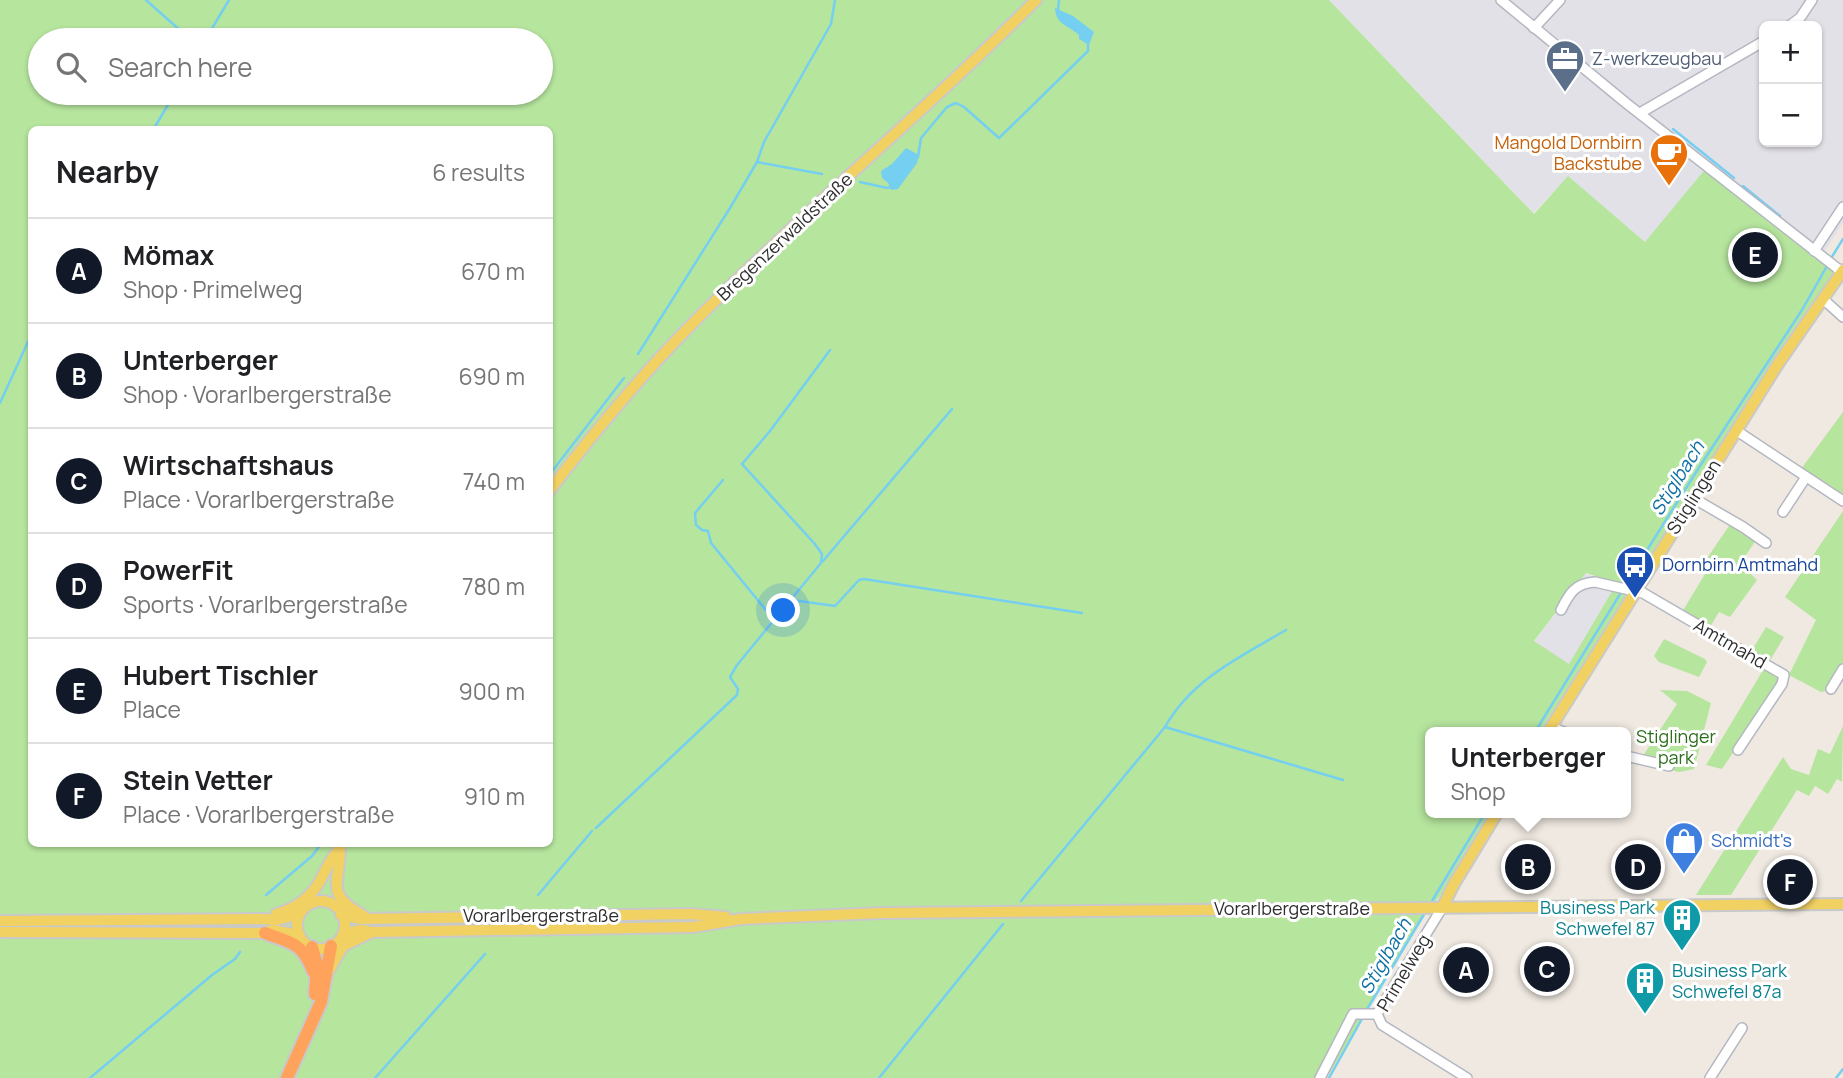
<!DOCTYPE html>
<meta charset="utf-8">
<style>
:root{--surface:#fff;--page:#f2f2f2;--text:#202124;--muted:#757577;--line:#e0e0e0;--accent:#111827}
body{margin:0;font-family:Manrope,sans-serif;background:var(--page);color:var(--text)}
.controls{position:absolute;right:21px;top:21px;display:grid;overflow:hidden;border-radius:10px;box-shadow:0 2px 5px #0004}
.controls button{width:63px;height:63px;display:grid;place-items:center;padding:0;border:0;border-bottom:2px solid var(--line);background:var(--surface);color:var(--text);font:35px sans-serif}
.you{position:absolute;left:784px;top:611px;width:24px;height:24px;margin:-18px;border:5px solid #fff;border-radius:50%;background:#1a73e8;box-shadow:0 0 0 10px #1a73e833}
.badge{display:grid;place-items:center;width:46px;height:46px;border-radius:50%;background:var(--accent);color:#fff;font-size:23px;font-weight:700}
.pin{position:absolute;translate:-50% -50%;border:4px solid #fff;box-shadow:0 2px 7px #0006}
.popup{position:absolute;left:1425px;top:727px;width:206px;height:91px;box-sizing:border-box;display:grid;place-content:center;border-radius:10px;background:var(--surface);filter:drop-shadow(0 2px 5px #0005);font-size:23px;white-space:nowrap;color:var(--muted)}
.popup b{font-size:26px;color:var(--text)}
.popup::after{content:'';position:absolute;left:50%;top:100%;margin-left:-14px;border:14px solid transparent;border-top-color:var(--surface)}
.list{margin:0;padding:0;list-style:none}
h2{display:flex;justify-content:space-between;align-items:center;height:91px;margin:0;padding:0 28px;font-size:30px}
h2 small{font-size:23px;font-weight:400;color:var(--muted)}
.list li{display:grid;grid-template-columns:46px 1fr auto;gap:21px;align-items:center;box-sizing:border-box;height:105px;padding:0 28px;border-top:2px solid var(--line)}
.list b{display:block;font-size:26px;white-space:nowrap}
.list p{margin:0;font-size:23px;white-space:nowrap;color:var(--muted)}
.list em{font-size:23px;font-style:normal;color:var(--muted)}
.icon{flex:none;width:38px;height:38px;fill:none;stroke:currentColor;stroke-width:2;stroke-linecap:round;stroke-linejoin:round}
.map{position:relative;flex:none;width:1843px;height:1078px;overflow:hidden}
.search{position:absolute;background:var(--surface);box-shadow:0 2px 5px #0004;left:28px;top:28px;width:525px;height:77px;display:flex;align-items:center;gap:18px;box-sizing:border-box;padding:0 24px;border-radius:38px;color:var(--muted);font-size:26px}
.panel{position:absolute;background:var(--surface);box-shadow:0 2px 5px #0004;left:28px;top:126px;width:525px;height:721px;border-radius:10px}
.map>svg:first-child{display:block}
.industrial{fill:#e3e1e8;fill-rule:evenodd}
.green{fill:#b6e59e;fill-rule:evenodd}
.water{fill:#75cff0}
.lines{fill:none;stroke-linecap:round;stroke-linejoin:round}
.stream{stroke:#75cff0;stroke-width:2.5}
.minor-casing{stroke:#b4b7c1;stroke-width:12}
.major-casing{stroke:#c9c9c9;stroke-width:14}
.highway-casing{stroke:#c9c9c9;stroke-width:16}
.minor{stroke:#fff;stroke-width:9}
.major{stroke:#f2d163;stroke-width:10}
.highway{stroke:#ffa35c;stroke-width:12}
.labels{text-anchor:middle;stroke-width:6;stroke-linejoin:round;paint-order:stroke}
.service-label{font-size:18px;fill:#4e5e75;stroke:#fff;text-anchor:start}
.food-label{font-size:18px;fill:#c56008;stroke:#fff;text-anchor:end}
.street-label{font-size:18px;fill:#2e2e2e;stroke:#fff}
.transit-label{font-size:18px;fill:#164399;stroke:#fff;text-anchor:start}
.park-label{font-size:18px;fill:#2c6e1b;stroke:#fff}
.shop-label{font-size:18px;fill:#366cbe;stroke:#fff;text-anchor:start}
.culture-label{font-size:18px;fill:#0d838f;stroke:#fff;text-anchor:end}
.water-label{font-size:19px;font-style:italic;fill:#0d6fa3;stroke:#fff}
</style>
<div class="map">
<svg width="1843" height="1078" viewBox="0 0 1843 1078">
<rect width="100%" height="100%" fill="#efe9e1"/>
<g class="industrial">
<path d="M 1329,0 L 1843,0 L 1843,223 L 1821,257 L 1645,242 L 1568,177 L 1533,213 ZM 1764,26 L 1817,26 L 1817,142 L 1764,142 Z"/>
<polygon points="1585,574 1618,583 1569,665 1534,642"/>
</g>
<g class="green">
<path d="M 0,0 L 1329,0 L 1534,214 L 1568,176 L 1645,242 L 1707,167 L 1840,272 L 1807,313 L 1780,353 L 1736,428 L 1639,573 L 1582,668 L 1539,732 L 1430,732 L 1430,813 L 1491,813 L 1440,896 L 1416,925 L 1327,1078 L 0,1078 ZM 40,40 L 541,40 L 541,93 L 40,93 ZM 32,130 L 550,130 L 550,844 L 32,844 ZM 1586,573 L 1617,583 L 1569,664 L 1534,641 Z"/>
<polygon points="1843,412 1843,498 1801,469"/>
<polygon points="1843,511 1843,662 1827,691 1821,692 1789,675 1816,620 1785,597"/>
<polygon points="1731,523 1756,540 1740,564 1757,580 1730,617 1719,612 1710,627 1682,612 1705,574 1699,570"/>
<polygon points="1766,627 1784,637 1769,662 1754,654 1752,650"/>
<polygon points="1664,639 1705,659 1707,662 1699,677 1659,662 1654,656"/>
<polygon points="1765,667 1781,677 1780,683 1722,769 1706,765"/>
<polygon points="1660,690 1687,691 1711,703 1694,769 1679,772 1639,762 1677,704"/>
<polygon points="1843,726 1842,782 1837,779 1828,794 1815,786 1809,796 1797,790 1731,895 1696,895 1783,757 1791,769 1809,775 1818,749 1830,754"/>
</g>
<g class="water">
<path d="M 1055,8 L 1073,16 L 1094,32 L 1089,45 L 1079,39 L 1079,35 C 1068,25 1056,25 1055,8 Z"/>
<polygon points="906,148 919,155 917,163 898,189 891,190 888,183 882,178 881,171 892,164"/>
</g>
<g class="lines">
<g class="stream">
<polyline points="146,0 191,40"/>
<polyline points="1058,11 1059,0"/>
<polyline points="205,40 229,0"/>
<polyline points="1673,129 1734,178"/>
<polyline points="153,130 172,98"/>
<polyline points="918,157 921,138 947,107 956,103 964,107 999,138 1088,51 1088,41"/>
<polyline points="757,162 764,142 831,24 835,0"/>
<polyline points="860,182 887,188 891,187"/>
<polyline points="1743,186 1780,216"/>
<polyline points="1830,260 1843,239"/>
<polyline points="638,354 730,208 757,162 822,174"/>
<polyline points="0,403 32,333"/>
<polyline points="550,474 624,378"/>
<polyline points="723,480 695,513 696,525 702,530 708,531 711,543 774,620"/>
<polyline points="823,561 952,409"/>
<polyline points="1625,585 1700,466 1802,310 1827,266"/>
<polyline points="792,600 835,606 859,580 864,579 1082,613"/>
<path d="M 1165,727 C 1192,679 1240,657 1286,630"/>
<polyline points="1535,732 1622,591"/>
<polyline points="596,828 737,695 738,689 730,677 737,665 821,563 822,554 814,543 742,464 770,431 830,350"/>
<polyline points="266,895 312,856 321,844"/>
<polyline points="538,895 592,831"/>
<polyline points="1021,901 1165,727 1343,780"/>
<polyline points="1429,906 1485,813"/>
<polyline points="1366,1011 1426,911"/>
<polyline points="90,1078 212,975 235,959 240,952"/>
<polyline points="375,1078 485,954"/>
<polyline points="879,1078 1003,924"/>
<polyline points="1329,1078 1363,1017"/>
<polyline points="1836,1078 1843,1069"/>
</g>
<g class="minor-casing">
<g id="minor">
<polyline points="1501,0 1626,103 1842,272"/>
<polyline points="1789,26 1800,18 1812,0"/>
<polyline points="1534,28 1560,0"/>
<polyline points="1640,113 1764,41"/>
<polyline points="1814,251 1843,207"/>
<polyline points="1823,299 1843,317"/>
<polyline points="1737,431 1843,501"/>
<polyline points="1693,498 1743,527 1766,543"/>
<polyline points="1783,512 1806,477"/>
<path d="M 1561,610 C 1569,594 1575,583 1595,582 L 1643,593 L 1784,675 L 1782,684 L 1738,750"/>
<polyline points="1831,689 1843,669"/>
<polyline points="1551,727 1564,732"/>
<polyline points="1626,756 1669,766"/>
<polyline points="1442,908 1377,1014 1382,1025 1467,1078"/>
<polyline points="1320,1078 1353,1014 1377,1014"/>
<polyline points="1710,1078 1742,1028"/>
</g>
</g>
<g class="major-casing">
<g id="major">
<path d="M 550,490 C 595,431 642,374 695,321 C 805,210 926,111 1036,0"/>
<polyline points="1548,732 1778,364 1843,270"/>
<path d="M 340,849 C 339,886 325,894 364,916"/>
<circle cx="321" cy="925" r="24"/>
<polyline points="1442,908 1454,884 1497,813"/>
<path d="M 276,914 C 296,909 313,896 322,877 C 328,866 331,857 340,849"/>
<polyline points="341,915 361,919 691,914 726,917"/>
<polyline points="0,921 261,919 277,920 299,914"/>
<polyline points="0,932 265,933 272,930 299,935"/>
<polyline points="343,934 361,930 372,932 693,927 741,919 882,913 1843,904"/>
<polyline points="328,972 343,946 370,933"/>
</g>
</g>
<g class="highway-casing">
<g id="highway">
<path d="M 265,933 C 291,943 302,942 313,971"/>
<polyline points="312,947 317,966 315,994"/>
<polyline points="287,1078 321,1002 331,946"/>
</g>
</g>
<use href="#minor" class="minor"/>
<use href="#major" class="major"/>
<use href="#highway" class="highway"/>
</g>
<defs>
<g id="office-pin" transform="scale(2.0125)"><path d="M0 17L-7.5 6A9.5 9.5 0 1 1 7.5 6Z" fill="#5c6f8a" stroke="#fff"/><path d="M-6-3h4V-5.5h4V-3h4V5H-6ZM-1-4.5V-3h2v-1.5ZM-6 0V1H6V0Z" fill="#fff"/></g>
<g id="cafe-pin" transform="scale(2.0125)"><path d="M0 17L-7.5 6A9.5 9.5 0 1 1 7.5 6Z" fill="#e8710a" stroke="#fff"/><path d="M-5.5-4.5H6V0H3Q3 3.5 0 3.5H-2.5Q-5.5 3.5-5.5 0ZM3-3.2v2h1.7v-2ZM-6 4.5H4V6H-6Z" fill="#fff"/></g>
<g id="bus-pin" transform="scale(2.0125)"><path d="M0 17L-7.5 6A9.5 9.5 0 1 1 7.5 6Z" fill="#1a4fb4" stroke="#fff"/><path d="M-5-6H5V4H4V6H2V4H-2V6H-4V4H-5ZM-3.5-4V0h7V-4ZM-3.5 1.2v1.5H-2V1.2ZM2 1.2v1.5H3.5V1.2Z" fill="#fff"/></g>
<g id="shop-pin" transform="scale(2.0125)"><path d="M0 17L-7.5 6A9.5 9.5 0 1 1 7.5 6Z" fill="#3f7fe0" stroke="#fff"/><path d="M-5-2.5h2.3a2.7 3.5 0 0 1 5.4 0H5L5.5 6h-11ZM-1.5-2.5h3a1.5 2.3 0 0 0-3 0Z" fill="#fff"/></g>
<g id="building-pin" transform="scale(2.0125)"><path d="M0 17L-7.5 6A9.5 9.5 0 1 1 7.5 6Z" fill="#0f9aa8" stroke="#fff"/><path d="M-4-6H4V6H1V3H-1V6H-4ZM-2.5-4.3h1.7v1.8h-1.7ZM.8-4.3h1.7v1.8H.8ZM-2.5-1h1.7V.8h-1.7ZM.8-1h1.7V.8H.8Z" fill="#fff"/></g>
</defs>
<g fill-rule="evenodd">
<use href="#office-pin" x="1565" y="59"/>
<use href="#cafe-pin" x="1669" y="153"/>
<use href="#bus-pin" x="1635" y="565"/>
<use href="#shop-pin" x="1684" y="841"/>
<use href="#building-pin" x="1682" y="918"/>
<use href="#building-pin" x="1645" y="981"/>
</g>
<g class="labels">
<g class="service-label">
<text x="1592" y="65">Z-werkzeugbau</text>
</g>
<g class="food-label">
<text x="1642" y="149">Mangold Dornbirn<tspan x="1642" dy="21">Backstube</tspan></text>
</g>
<g class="street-label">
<text transform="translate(785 237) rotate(-43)" y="6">Bregenzerwaldstraße</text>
<text transform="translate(1694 497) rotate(-58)" y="6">Stiglingen</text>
<text transform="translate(1730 644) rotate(30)" y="6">Amtmahd</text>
<text x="1292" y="915">Vorarlbergerstraße</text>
<text x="541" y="922">Vorarlbergerstraße</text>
<text transform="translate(1404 973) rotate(-59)" y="6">Primelweg</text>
</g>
<g class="transit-label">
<text x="1662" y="571">Dornbirn Amtmahd</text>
</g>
<g class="park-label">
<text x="1676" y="743">Stiglinger<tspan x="1676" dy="21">park</tspan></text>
</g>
<g class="shop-label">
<text x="1711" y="847">Schmidt's</text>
</g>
<g class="culture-label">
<text x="1655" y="914">Business Park<tspan x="1655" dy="21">Schwefel 87</tspan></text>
<text x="1672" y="977" text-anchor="start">Business Park<tspan x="1672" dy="21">Schwefel 87a</tspan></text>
</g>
<g class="water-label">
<text transform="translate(1677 478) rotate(-58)" y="7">Stiglbach</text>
<text transform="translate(1385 956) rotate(-60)" y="7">Stiglbach</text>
</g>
</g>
</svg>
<div class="controls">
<button>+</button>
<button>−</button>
</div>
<div class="you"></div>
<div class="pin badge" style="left:1466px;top:970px">A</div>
<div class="pin badge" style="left:1528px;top:867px">B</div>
<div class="popup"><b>Unterberger</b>Shop</div>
<div class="pin badge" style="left:1547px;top:969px">C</div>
<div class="pin badge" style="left:1638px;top:867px">D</div>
<div class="pin badge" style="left:1755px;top:255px">E</div>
<div class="pin badge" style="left:1790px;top:882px">F</div>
<div class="search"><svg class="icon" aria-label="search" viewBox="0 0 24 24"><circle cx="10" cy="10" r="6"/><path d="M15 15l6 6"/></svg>Search here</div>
<section class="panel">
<h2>Nearby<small>6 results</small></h2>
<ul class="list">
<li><span class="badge">A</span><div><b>Mömax</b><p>Shop · Primelweg</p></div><em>670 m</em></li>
<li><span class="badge">B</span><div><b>Unterberger</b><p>Shop · Vorarlbergerstraße</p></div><em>690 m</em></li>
<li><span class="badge">C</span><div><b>Wirtschaftshaus</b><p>Place · Vorarlbergerstraße</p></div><em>740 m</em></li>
<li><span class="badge">D</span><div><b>PowerFit</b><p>Sports · Vorarlbergerstraße</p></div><em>780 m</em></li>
<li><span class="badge">E</span><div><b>Hubert Tischler</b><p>Place</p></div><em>900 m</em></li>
<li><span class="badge">F</span><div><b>Stein Vetter</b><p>Place · Vorarlbergerstraße</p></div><em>910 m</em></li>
</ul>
</section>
</div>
